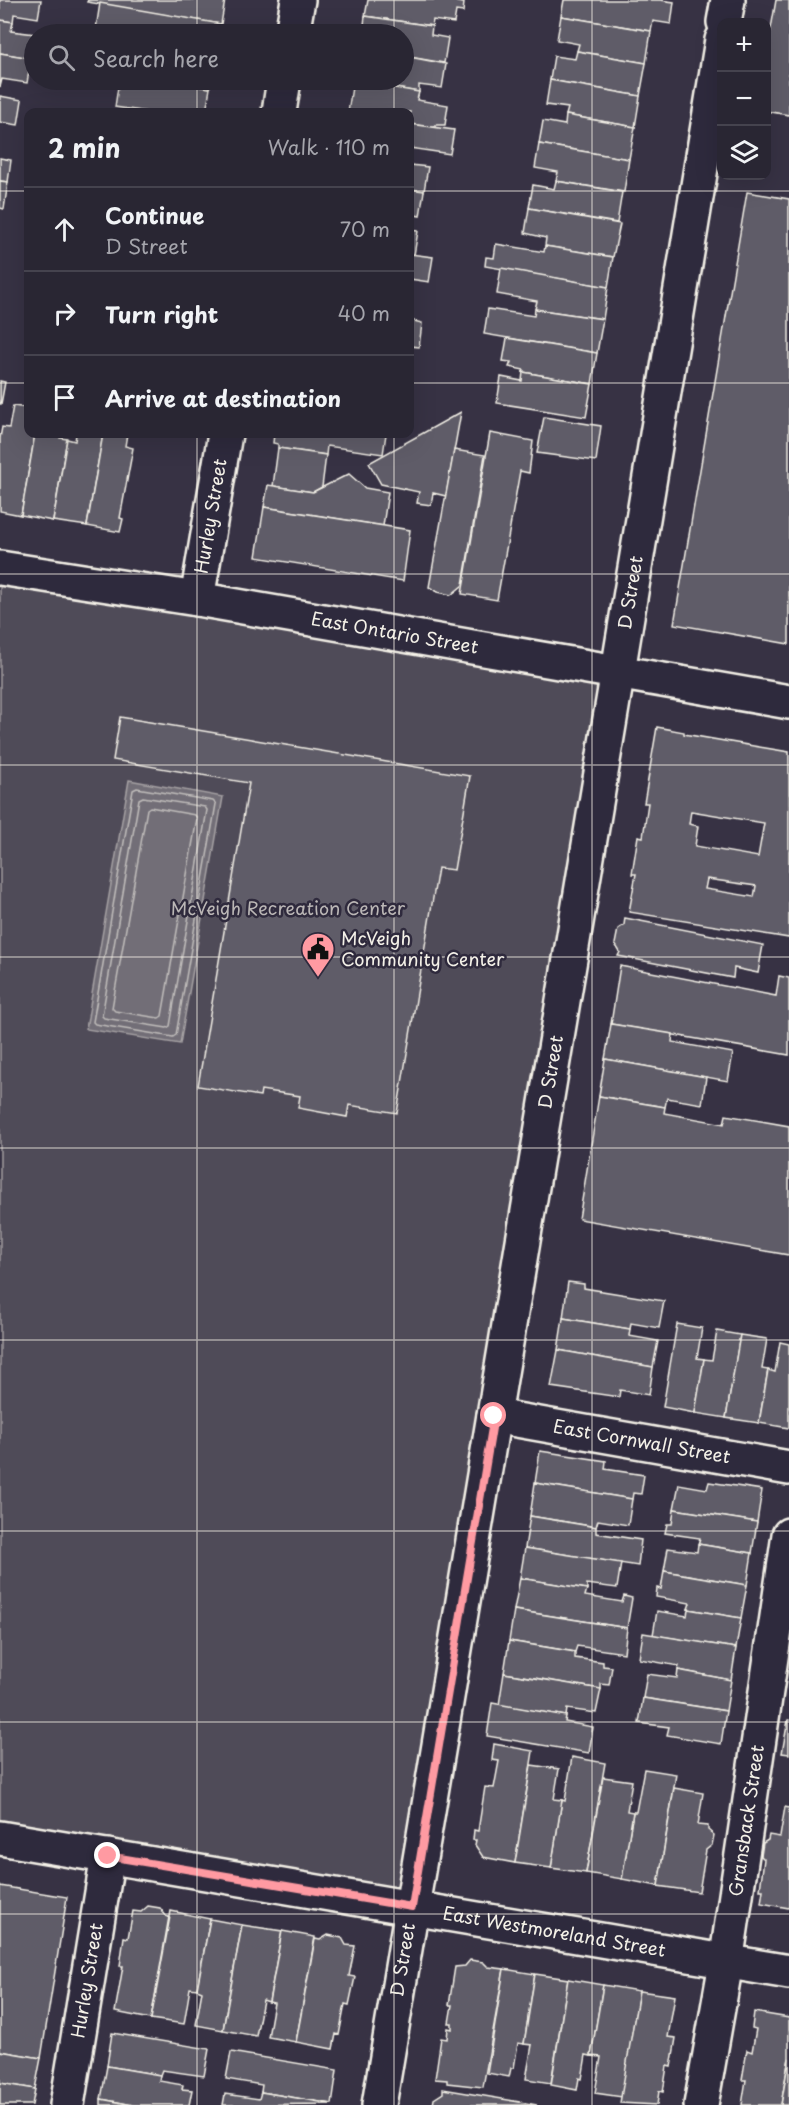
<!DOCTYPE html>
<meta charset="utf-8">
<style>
:root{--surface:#292633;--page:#35323f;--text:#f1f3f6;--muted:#a5a5ac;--line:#45434e}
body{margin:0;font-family:"Playpen Sans",sans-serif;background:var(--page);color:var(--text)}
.controls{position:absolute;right:18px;top:18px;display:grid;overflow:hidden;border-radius:12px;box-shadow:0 6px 24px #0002}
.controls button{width:54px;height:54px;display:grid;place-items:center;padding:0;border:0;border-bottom:2px solid var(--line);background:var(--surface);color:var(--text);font:30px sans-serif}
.stop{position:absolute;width:18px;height:18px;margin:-14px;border:4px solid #ff9aa2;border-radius:50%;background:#fff}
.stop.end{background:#ff9aa2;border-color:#fff;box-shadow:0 2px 6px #0008}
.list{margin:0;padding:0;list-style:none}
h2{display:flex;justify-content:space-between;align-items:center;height:78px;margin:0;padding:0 24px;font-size:26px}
h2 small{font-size:20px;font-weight:400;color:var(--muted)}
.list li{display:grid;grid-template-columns:39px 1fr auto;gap:18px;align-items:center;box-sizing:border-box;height:84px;padding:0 24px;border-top:2px solid var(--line)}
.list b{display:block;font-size:22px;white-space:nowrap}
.list p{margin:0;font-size:20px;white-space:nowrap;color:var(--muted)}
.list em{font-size:20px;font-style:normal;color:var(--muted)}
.icon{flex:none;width:33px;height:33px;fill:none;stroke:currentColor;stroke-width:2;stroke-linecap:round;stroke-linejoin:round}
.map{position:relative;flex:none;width:789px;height:2105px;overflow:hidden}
.search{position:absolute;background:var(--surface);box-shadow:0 6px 24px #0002;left:24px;top:24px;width:390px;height:66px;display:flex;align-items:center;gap:15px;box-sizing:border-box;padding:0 21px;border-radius:33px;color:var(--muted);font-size:22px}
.panel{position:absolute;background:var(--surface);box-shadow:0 6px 24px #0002;left:24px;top:108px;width:390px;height:330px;border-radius:12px}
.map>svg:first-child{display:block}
.green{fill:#504b59;stroke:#a29ea0;stroke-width:1.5}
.water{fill:#726e77;stroke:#a6a2a4;stroke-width:1.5}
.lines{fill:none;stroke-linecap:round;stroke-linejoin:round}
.shore{stroke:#c0bdbb;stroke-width:1.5}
.building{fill:#5f5c67;stroke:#f4f1e8;stroke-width:1.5;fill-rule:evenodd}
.minor-casing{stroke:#f4f1e8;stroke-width:38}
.minor{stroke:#2f2a3d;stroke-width:33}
.route{stroke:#ff9aa2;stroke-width:8}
.grid{fill:none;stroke:#f4f1e8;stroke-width:1.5;stroke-opacity:0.55}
.labels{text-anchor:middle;stroke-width:5;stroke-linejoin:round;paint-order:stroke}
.street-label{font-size:18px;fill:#f4f1e8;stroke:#2f2a3d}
.park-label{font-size:18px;fill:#bbb7b6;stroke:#2f2a3d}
.poi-label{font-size:18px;fill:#f4f1e8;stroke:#2f2a3d;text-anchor:start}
</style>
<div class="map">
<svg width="789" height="2105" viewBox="0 0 789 2105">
<rect width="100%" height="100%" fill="#373244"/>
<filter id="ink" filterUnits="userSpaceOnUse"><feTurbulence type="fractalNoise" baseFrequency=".0167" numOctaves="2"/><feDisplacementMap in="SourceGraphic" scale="12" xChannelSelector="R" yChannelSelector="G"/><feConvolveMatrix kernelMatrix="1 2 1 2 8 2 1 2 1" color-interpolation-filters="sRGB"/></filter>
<g filter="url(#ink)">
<polygon class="green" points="0,570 618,671 412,1907 0,1838"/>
<polygon class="water" points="129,780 223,797 180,1044 86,1029"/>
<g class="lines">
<g class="shore">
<polygon points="137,788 213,801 216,804 176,1035 173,1037 95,1024 93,1022 133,790"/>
<polygon points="143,797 205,807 207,810 170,1026 167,1028 104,1018 102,1016 139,799"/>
<polygon points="150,807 195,815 197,818 162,1016 159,1018 115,1011 112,1008 147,809"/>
</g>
</g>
<g class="building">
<polygon points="0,0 41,0 38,18 14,14 13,22 0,20"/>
<polygon points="88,0 225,0 221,24 87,2"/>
<polygon points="368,0 457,0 457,2 464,3 463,12 456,11 454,23 433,20 432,26 365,16"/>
<polygon points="564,0 660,0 674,2 671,24 653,21 651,31 561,16"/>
<polygon points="776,0 789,0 789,115 766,111 766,57"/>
<polygon points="100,3 221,24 219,34 128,34 96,29"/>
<polygon points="365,16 432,26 431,35 448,38 444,63 404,56 404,34 363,34"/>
<polygon points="561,16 651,31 646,63 577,51 579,44 557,40"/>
<polygon points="0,20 13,22 11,31 35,34 31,58 0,53"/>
<polygon points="577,51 646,63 640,96 550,80 554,56 575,59"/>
<polygon points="0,53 31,58 27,83 2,79 0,87"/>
<polygon points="404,56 446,64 442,88 419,85 419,92 348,80 404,80"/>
<polygon points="119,80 157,80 210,88 206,112 148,112 115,107"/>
<polygon points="157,80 212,80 210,88"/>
<polygon points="550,80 640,96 635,127 566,115 568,108 546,105"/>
<polygon points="353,81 419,92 417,100 448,105 445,125 435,125 435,128 410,124 410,112 348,112"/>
<polygon points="0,96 22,100 18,125 0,122"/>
<polygon points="566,115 635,127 629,159 539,144 543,121 565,125"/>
<polygon points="410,124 454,130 450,154 410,148"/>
<polygon points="539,144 629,159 624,192 556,181 558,172 535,168"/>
<polygon points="0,158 11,160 8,182 0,181"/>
<polygon points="410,165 428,167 424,191 410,189"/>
<polygon points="0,181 8,182 4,209 0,208"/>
<polygon points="556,181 622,192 617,223 529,208 533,185 554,189"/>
<polygon points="410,189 424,191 420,216 410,214"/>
<polygon points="747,192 789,199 789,644 674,624"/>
<polygon points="529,208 620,224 613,257 545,246 546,238 525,233"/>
<polygon points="410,230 418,231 414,255 410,254"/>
<polygon points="496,244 544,252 545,246 613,257 608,287 485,266 486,257 494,258"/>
<polygon points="410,254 433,257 429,282 410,279"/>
<polygon points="501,268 608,287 603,319 535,309 537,301 497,294"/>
<polygon points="488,309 534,316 535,309 603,319 597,353 484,334"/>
<polygon points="410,320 422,323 419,347 410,346"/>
<polygon points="507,338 597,353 592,384 523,372 524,370 509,367 511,362 503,361"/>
<polygon points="523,372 592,384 586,417 497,403 501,377 522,381"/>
<polygon points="0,381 5,382 1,404 0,404"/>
<polygon points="13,406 28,408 28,434 35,434 21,515 0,511 0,438 2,427 9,428"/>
<polygon points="461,412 446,496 433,493 431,505 417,503 419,492 381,484 369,463"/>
<polygon points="544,417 601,426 596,461 537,453"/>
<polygon points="490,433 533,441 529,473 520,471 497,600 462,594"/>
<polygon points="35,434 61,434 60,438 67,439 53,521 21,515"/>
<polygon points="76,434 103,434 87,526 53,521 67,439 75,441"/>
<polygon points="103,434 127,434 125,446 133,448 120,518 123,519 120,532 87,526"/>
<polygon points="274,434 386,434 383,454 327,446 326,455 278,448 278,444 273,443"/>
<polygon points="278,448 326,455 322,487 313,492 273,486"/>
<polygon points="454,450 485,455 463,585 451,595 438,592 429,587"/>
<polygon points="349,474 365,488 388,492 383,526 264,507 268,485 313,492"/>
<polygon points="264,507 410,530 403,581 256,557"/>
<polygon points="120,717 470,776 454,870 438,868 397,1113 349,1105 347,1117 298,1108 300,1096 261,1090 260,1096 198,1086 249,783 113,760"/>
<path d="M 657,727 L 684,732 L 684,734 L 789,752 L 789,938 L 629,912 L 636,874 L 632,874 L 638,836 L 643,837 L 648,803 L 644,803 ZM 691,811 L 764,823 L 758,857 L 695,846 L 698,826 L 689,824 ZM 707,879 L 756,886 L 754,897 L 705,889 Z"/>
<polygon points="625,918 763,945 758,973 734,968 733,978 618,956 620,952 615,944 618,929 624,925"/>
<polygon points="620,966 776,996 779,976 789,978 789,1055 611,1024"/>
<polygon points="611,1024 673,1034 672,1042 733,1053 728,1081 605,1059"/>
<polygon points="605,1059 706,1077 702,1104 667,1098 665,1107 599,1096"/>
<polygon points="599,1096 665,1107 664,1113 724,1124 726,1115 789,1126 789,1255 579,1219"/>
<polygon points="568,1282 584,1284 584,1288 664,1301 659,1328 631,1323 630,1329 563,1318"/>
<polygon points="563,1318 630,1329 629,1336 658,1341 653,1367 558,1350"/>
<polygon points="677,1324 702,1328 697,1358 704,1359 695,1413 663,1407"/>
<polygon points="717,1331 740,1335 726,1418 695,1413 704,1359 712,1360"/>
<polygon points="740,1335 767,1339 762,1369 768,1370 759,1423 726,1418"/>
<polygon points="780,1342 789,1344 789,1428 759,1423 768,1370 775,1372"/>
<polygon points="558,1350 653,1367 649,1395 620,1390 619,1397 551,1387"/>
<polygon points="540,1451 606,1461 605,1469 644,1475 641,1494 633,1493 632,1499 535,1483"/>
<polygon points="709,1482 762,1490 757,1522 674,1509 679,1484 707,1489"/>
<polygon points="535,1483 632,1499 628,1525 598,1520 596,1527 530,1516"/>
<polygon points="674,1509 757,1522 752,1553 698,1544 700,1538 665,1533 667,1524 672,1524"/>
<polygon points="530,1516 596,1527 596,1533 641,1540 638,1566 525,1548"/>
<polygon points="698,1544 752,1553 747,1585 664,1571 668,1548 697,1552"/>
<polygon points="525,1548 621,1563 617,1588 587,1584 587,1589 520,1578"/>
<polygon points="664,1571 747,1585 741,1618 688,1609 690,1603 656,1597 657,1588 661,1589"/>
<polygon points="520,1578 587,1589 585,1596 622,1602 624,1596 632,1598 627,1628 514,1610"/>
<polygon points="688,1609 741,1618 736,1648 653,1635 657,1611 687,1616"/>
<polygon points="514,1610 627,1628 624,1653 577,1646 575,1652 509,1641"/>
<polygon points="643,1633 736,1648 731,1680 678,1670 679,1666 639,1659"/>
<polygon points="509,1641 575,1652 575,1658 603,1662 603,1666 612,1667 609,1685 601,1684 601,1689 504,1673"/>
<polygon points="678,1670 731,1680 726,1711 643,1698 647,1674 677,1678"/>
<polygon points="504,1673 601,1689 596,1713 567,1709 566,1716 499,1705"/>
<polygon points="643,1698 726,1711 721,1744 667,1735 669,1727 639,1723"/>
<polygon points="492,1703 566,1716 565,1722 593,1727 589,1753 487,1736"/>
<polygon points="788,1720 789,1720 789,1754 782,1753"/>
<polygon points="494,1744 533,1751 515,1863 483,1857 475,1845 476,1840 473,1840 474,1830 478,1831 485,1787 494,1788 499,1761 492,1760"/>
<polygon points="572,1757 605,1763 586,1873 551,1868 562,1800 565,1801"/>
<polygon points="531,1765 559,1769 554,1799 562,1800 551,1868 515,1863"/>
<polygon points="644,1769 676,1774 658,1886 622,1879 633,1812 636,1812"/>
<polygon points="603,1777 632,1781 627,1811 633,1812 622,1879 586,1873"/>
<polygon points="674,1788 703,1793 698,1825 708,1826 708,1830 714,1835 712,1845 706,1850 699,1892 658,1886"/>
<polygon points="785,1807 789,1808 789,1908 761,1903 763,1890 760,1890 764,1859 761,1856 763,1843 768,1840 769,1835 780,1837"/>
<polygon points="0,1886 67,1897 41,2058 0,2051"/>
<polygon points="148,1906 160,1908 166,1916 169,1917 151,2019 115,2012 123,1966 120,1966 124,1937 128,1938 133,1911 141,1912"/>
<polygon points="171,1911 210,1919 197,1989 190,1988 184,2024 151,2019"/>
<polygon points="210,1919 242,1925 223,2030 196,2025 202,1991 197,1989"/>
<polygon points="242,1925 282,1931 269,2002 263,2000 256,2036 223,2030"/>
<polygon points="282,1931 315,1937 296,2042 268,2037 274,2003 269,2002"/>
<polygon points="328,1935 342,1938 346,1945 355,1946 349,1976 355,1977 349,2005 345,2004 339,2035 336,2034 333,2049 296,2042 315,1939 320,1940"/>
<polygon points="470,1960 483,1962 488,1967 504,1969 483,2087 447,2083 447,2080 435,2079 441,2038 447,2039 448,2028 452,2029 452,2023 449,2023 452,2005 449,2005 455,1967 465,1966"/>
<polygon points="504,1969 535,1974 524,2044 518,2043 514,2068 511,2068 509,2077 487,2073"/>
<polygon points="535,1974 568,1979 551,2083 526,2079 532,2045 524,2044"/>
<polygon points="568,1979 603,1985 591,2056 586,2055 582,2079 579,2078 577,2090 551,2085"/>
<polygon points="603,1985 639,1991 622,2097 595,2093 601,2057 591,2056"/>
<polygon points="639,1991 675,1996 668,2037 676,2038 671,2067 667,2066 663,2092 659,2091 657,2105 620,2103"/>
<polygon points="754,2012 789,2018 789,2058 781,2105 742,2105 746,2080 742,2080 747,2050 752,2052 756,2029 752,2028"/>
<polygon points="112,2033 209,2049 204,2076 162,2070 160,2075 107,2066"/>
<polygon points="0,2051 41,2058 35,2089 0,2083"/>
<polygon points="231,2052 337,2070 332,2104 261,2092 262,2085 226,2079"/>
<polygon points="789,2058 789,2105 781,2105"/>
<polygon points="107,2066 160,2075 159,2081 183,2085 182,2089 192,2090 189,2105 133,2105 101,2099"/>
<polygon points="0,2083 35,2089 32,2105 0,2105"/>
<polygon points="443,2089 537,2105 433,2105 434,2099 443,2093"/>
<polygon points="261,2092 332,2104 223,2105 225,2094 259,2099"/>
<polygon points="101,2099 133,2105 101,2105"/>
</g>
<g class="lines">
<g class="minor-casing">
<g id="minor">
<polyline points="724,22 728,0"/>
<polyline points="292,34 298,0"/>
<polyline points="279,112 284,80"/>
<path id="s1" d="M 0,568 L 197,599 L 789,702"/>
<path id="s2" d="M 197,599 L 225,434"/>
<path id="s3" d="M 494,1416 L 789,1468"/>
<path id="s4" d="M 0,1838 L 789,1972"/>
<path id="s5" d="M 67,2105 L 108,1856"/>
<path id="s6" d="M 379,2105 L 618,671 L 722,40"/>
<path id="s7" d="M 701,2105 L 726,1963 L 789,1535"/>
</g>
</g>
<use href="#minor" class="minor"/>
</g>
</g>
<g class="lines" filter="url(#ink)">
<polyline class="route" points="108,1856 412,1907 494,1416"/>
</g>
<path class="grid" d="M 197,0 L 197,34M 394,0 L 394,34M 592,0 L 592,2105M 197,80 L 197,112M 394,80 L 394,112M 0,191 L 28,191M 410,191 L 789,191M 0,383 L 28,383M 410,383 L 789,383M 197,434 L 197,2105M 394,434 L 394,2105M 0,574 L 789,574M 0,765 L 789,765M 0,957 L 789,957M 0,1148 L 789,1148M 0,1340 L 789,1340M 0,1531 L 789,1531M 0,1722 L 789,1722M 0,1914 L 789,1914"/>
<defs>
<g id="civic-pin" transform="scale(1.725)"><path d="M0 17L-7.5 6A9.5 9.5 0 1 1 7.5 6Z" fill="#ff9aa2" stroke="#2f2a3d"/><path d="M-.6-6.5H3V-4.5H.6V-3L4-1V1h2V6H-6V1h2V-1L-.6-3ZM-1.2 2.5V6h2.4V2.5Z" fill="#111"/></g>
</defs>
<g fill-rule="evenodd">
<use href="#civic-pin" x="318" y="949"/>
</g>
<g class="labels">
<g class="street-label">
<text dy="6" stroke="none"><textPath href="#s2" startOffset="84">Hurley Street</textPath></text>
<text dy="6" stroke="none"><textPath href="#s6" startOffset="1533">D Street</textPath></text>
<text dy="6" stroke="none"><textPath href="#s1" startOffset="400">East Ontario Street</textPath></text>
<text dy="6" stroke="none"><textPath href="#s6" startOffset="1047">D Street</textPath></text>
<text dy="6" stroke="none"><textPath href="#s3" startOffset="150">East Cornwall Street</textPath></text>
<text dy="6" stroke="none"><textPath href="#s7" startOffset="288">Gransback Street</textPath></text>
<text dy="6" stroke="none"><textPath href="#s4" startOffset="562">East Westmoreland Street</textPath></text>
<text dy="6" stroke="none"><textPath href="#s6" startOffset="147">D Street</textPath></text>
<text dy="6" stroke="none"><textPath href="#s5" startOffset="126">Hurley Street</textPath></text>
</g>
<g class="park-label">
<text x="288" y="915">McVeigh Recreation Center</text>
</g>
<g class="poi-label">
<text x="341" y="945">McVeigh<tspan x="341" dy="21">Community Center</tspan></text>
</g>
</g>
</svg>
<div class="controls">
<button>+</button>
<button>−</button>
<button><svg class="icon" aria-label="layers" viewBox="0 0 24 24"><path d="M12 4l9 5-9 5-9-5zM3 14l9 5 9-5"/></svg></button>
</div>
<div class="stop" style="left:494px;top:1416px"></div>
<div class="stop end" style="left:108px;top:1856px"></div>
<div class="search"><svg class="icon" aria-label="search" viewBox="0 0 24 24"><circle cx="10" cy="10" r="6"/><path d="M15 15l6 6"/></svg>Search here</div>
<section class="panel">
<h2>2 min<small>Walk · 110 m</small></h2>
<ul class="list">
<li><svg class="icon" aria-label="ahead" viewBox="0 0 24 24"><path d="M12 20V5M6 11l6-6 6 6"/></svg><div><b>Continue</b><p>D Street</p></div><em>70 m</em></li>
<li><svg class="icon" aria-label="right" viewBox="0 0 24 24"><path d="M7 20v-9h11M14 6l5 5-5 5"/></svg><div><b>Turn right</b></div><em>40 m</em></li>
<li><svg class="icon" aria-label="arrive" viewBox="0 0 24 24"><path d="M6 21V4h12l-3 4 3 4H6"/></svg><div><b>Arrive at destination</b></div></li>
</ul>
</section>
</div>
